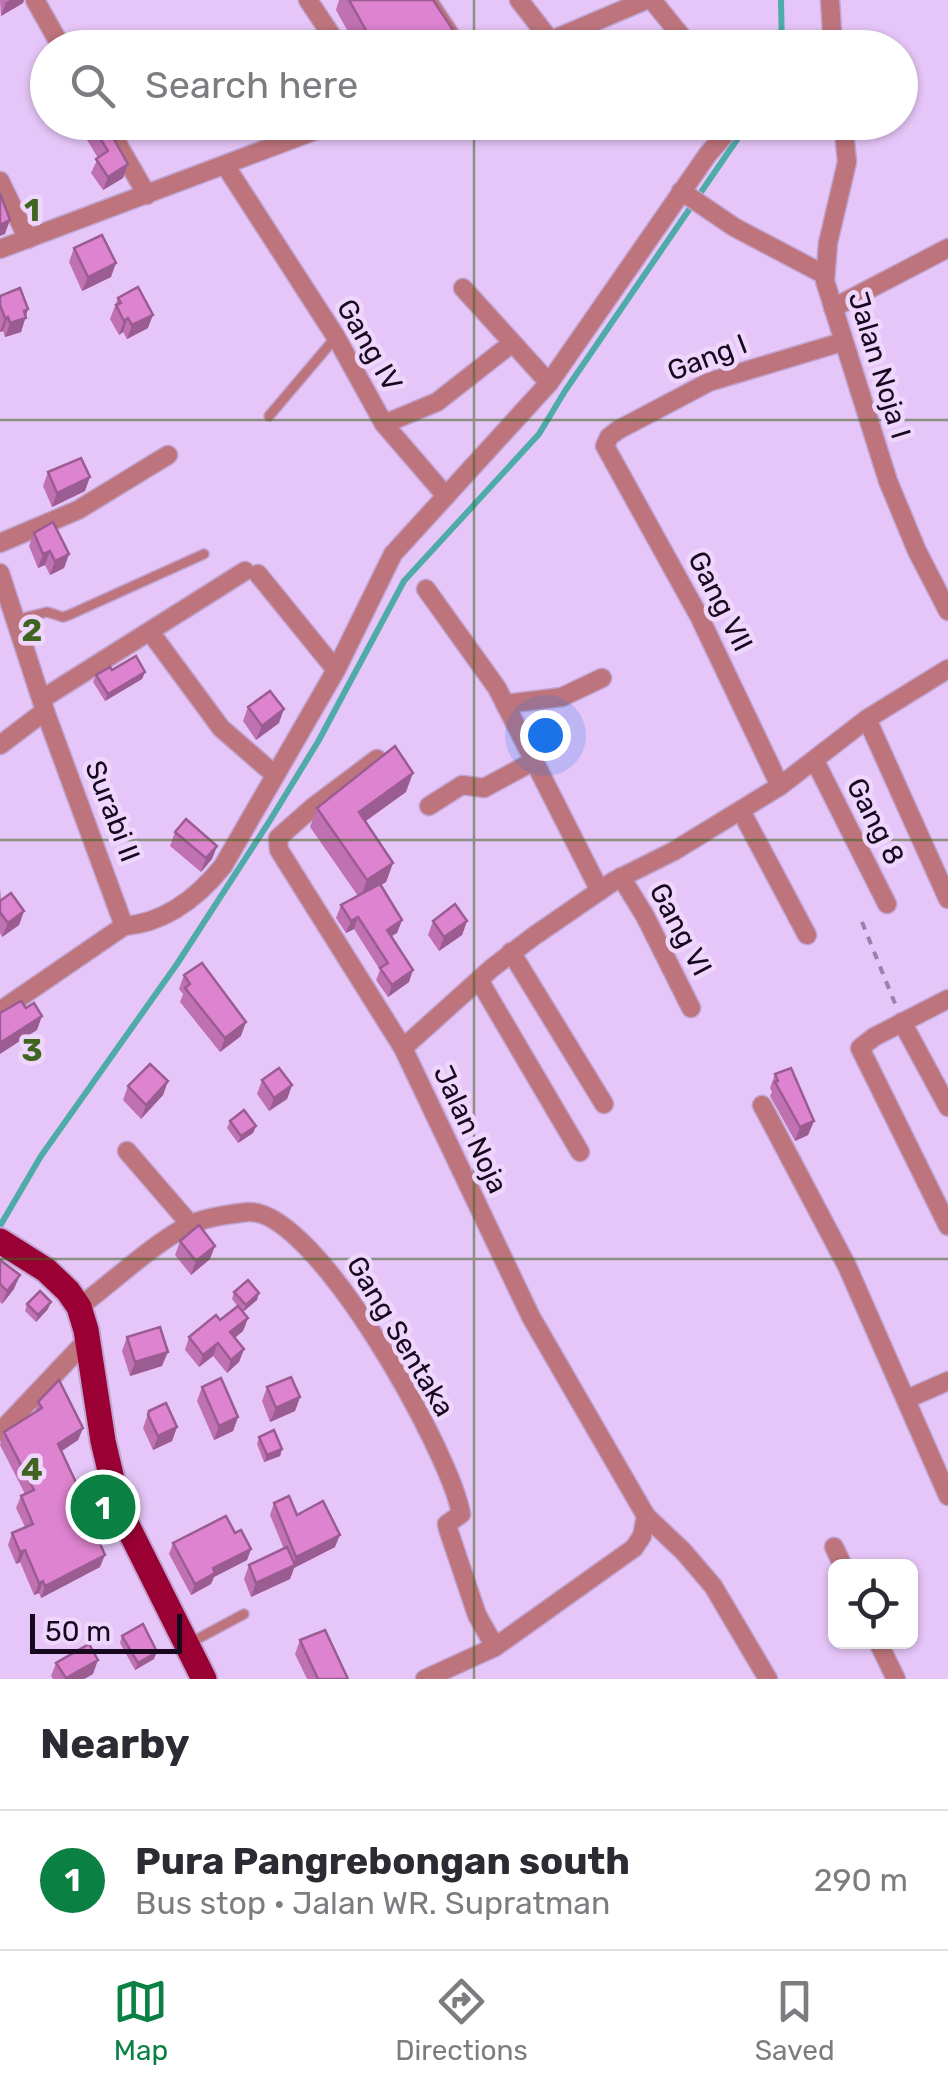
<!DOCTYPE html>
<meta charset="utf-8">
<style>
:root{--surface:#fff;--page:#f2f2f3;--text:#2b2b33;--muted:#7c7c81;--line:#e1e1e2;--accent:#0b8043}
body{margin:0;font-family:Rubik,sans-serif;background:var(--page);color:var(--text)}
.controls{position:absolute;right:30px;bottom:30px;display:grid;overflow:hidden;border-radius:15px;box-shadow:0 2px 8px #0004}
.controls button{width:90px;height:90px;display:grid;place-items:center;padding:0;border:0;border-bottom:2px solid var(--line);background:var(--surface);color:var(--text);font:50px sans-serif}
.scale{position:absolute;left:30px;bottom:25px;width:152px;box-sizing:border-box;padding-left:10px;border:5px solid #17081e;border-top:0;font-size:28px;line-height:35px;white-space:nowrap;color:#17081e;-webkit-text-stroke:8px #efd6fd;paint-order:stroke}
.you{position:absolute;left:545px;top:735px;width:35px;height:35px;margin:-25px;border:8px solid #fff;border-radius:50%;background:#1a73e8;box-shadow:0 0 0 15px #1a73e833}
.badge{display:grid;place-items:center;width:65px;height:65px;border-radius:50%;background:var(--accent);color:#fff;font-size:32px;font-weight:700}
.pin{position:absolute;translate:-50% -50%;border:5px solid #fff;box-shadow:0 2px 10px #0006}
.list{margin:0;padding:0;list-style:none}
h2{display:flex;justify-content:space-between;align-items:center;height:130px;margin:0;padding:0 40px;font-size:42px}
h2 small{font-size:32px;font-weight:400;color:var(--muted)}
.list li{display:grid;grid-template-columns:65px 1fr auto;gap:30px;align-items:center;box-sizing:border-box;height:140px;padding:0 40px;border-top:2px solid var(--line)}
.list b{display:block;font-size:38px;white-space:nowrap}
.list p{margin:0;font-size:32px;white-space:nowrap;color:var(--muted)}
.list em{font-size:32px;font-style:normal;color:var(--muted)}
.icon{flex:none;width:55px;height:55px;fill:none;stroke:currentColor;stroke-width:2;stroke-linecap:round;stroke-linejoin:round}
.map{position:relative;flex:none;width:948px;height:1679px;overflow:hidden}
.search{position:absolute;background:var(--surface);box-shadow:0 2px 8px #0004;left:30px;right:30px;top:30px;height:110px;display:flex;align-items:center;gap:25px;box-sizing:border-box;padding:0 35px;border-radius:55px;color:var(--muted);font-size:38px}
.sheet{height:270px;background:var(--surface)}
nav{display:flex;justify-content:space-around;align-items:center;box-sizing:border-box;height:140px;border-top:2px solid var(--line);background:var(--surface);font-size:28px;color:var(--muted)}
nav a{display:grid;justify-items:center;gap:5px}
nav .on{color:var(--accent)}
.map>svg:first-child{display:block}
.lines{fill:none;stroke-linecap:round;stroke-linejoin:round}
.stream{stroke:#4eaba9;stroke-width:6}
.lane-casing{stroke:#c1a4d1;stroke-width:12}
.street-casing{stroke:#c1a4d1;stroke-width:21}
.primary-casing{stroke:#c1a4d1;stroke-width:29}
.path{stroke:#9b81a9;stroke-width:4;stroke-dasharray:8 8;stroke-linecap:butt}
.lane{stroke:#be747c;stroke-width:9}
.street{stroke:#be747c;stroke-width:18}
.primary{stroke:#9b0035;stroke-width:25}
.wall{fill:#bf71b2}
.shaded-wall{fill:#9b5c91}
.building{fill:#de83cf;stroke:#9b5c91;stroke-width:2.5}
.grid{fill:none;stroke:#3f651e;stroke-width:2.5;stroke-opacity:0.55}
.labels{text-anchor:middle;stroke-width:9;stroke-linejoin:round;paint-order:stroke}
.street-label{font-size:28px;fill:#17081e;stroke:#efd6fd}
.grid-label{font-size:32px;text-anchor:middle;font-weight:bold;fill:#3f651e;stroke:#efd6fd;stroke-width:9;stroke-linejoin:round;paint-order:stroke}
</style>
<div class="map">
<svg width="948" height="1679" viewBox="0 0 948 1679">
<rect width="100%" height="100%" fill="#e6c6f8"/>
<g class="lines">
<g class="stream">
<polyline points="781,0 782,48"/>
<polyline points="0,1226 41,1156 177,964 269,822 319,740 404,581 539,434 565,391 749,122"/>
</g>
<g class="lane-casing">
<g id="lane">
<polyline points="269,416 336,337"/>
<polyline points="15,620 47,612 63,617 69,615 204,554"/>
<polyline points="188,1644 244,1614"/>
</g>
</g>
<g class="street-casing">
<g id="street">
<polyline points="35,0 62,48"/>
<polyline points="308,0 340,48"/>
<polyline points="427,0 459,48"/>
<polyline points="519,0 550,40"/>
<polyline points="652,0 691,48"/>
<polyline points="830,0 833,48"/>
<polyline points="533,48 646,0"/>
<polyline points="105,122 147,195"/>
<polyline points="843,122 847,162 828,243 825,281 888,481 917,551 948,611"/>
<polyline points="225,165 336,337 384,424 437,402 511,344"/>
<polyline points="0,181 28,239"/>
<polyline points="681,191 734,227 825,275"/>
<polyline points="0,249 338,122"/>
<polyline points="463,288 549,383"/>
<polyline points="833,308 948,248"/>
<polyline points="384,424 446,496"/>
<polyline points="0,543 78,510 168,455"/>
<polyline points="0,573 45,711 124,926"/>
<polyline points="258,574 336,670"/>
<polyline points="426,589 497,688 600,891"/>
<polyline points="151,633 221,728 275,775"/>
<polyline points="42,699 245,571"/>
<polyline points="505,704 562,697 602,678"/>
<polyline points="867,719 948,899"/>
<polyline points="0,745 45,711"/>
<polyline points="377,759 312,808 278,838 279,850 403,1048 531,1317 646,1516 642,1536 634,1548 495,1647 425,1679"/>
<polyline points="815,761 887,904"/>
<polyline points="780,786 699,616 605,446 609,437 618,430 709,382 842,342"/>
<polyline points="429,806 462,785 484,788 532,762"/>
<polyline points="741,811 807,935"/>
<polyline points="621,877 645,916 691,1008"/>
<path d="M 124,926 C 165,923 198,897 223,866 L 336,670 L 393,554 L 549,383 L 708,154 L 736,122"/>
<polyline points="511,952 604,1104"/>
<polyline points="479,980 580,1152"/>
<polyline points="948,999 874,1037 860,1048 948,1226"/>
<polyline points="0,1011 124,926"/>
<polyline points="902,1022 948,1107"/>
<polyline points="403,1048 492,968 534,936 614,881 674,851 780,786 867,719 948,669"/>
<polyline points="762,1105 847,1266 948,1496"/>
<polyline points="127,1151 190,1224"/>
<path d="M 79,1307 C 114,1281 150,1246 189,1225 C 205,1217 230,1214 248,1212 C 316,1208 451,1454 461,1514 L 447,1524 L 448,1529 L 477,1615 L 495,1647"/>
<polyline points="907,1399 948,1381"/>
<polyline points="0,1432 88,1339"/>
<polyline points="646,1516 683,1551 713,1586 768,1679"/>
<polyline points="834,1547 843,1566"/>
<polyline points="878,1642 896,1679"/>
</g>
</g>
<g class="primary-casing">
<polyline id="primary" points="0,1241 46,1270 68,1291 79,1307 86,1330 103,1441 119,1509 204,1679"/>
</g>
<polyline class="path" points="862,922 896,1006"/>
<use href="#lane" class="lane"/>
<use href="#street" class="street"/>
<use href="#primary" class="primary"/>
</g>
<g class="wall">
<polygon points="0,0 24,0 23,3 1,16"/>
<polygon points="339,0 433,0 453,30 447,48 357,48 336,10"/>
<polygon points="48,78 48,106 40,94 45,80"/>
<polygon points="76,122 104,122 128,164 123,178 103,190 91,173 98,158"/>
<polygon points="74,248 111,277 82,291 69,262"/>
<polygon points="0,296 28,309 21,332 5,337 3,331 0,332"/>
<polygon points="118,298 148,328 127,339 123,332 119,335 110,319"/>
<polygon points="48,472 85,491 52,507 43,486"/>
<polygon points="34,533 69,554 64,568 50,575 45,565 38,568 29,546"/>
<polygon points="112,670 145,672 142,679 105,701 93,682 96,675"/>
<polygon points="248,707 279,723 256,740 243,721"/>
<polygon points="406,792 365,821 393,863 386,882 380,885 402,920 397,933 391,936 409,982 388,997 376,980 380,970 354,929 346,933 336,918 341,905 358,896 310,827 317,808"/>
<polygon points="175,832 217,846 212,859 201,872 170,846"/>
<polygon points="0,888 1,900 24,911 19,925 2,937 0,933"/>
<polygon points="433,921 467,921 462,935 439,951 428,935"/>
<polygon points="184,975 241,1036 220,1052 180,1002 183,994 179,989"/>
<polygon points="775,1074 814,1121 808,1135 795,1141 770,1096 772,1092 770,1088"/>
<polygon points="262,1080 292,1085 287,1099 269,1111 257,1094"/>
<polygon points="168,1081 163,1095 141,1119 123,1100 128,1086"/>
<polygon points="230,1121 256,1126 253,1133 238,1143 227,1128"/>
<polygon points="180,1241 210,1259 191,1275 175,1255"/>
<polygon points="0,1260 14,1289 2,1304 0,1302"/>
<polygon points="234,1292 257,1300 243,1312 248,1318 243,1331 235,1338 244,1349 239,1362 227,1373 213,1356 199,1367 185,1350 189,1337 220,1320 238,1307 232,1299"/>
<polygon points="27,1304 48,1309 36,1322 25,1311"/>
<polygon points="127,1337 162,1366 130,1376 122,1351"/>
<polygon points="202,1387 238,1417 233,1431 214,1440 197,1401"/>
<polygon points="267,1387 300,1397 295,1411 270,1422 262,1401"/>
<polygon points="38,1402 83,1428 78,1440 62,1451 94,1521 92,1526 100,1567 41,1598 39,1593 34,1595 20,1562 16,1564 8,1545 12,1533 25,1527 16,1508 21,1496 25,1494 0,1445 4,1432 35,1412"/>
<polygon points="149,1411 177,1427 172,1441 153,1450 143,1428"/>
<polygon points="259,1437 282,1449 280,1456 264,1462 257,1444"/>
<polygon points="274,1503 297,1515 335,1547 294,1568 290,1579 251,1597 244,1579 249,1565 284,1549 270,1515"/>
<polygon points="235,1533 251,1549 247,1560 214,1577 211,1584 191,1595 169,1554 173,1543"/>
<polygon points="122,1636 154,1659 135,1670 120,1643"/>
<polygon points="300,1640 348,1679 307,1679 295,1654"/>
<polygon points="56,1663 93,1674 84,1679 53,1679 51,1676"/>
</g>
<g class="shaded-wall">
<polygon points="10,0 24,0 23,3 1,16 6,2"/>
<polygon points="453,30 447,48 418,48"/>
<polygon points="128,164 123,178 103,190 108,177"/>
<polygon points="10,220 5,234 0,236 0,225"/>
<polygon points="116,263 111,277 82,291 88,277"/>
<polygon points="28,309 21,332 5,337 10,323 24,311"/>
<polygon points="153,315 148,328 127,339 132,325"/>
<polygon points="8,317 3,331 0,332 5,318"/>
<polygon points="128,318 123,332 119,335 124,321"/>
<polygon points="90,477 85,491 52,507 57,493"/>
<polygon points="50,551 45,565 38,568 43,554"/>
<polygon points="69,554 64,568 50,575 55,561"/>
<polygon points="145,672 142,679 105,701 108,694"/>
<polygon points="284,709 279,723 256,740 262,726"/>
<polygon points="413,773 406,792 352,831 359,812"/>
<polygon points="217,846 212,859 201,872 206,858"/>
<polygon points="393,863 386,882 360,899 367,880"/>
<polygon points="24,911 19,925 2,937 8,923"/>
<polygon points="358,917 354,929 346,933 351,921"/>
<polygon points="402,920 397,933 382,942 387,930"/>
<polygon points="467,921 462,935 439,951 444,937"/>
<polygon points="413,970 409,982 388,997 392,985"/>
<polygon points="42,1016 37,1030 0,1054 0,1043"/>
<polygon points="246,1022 241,1036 220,1052 225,1038"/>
<polygon points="168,1081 163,1095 141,1119 146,1105"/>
<polygon points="292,1085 287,1099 269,1111 274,1098"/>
<polygon points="814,1121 808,1135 795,1141 800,1127"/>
<polygon points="256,1126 253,1133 238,1143 241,1136"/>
<polygon points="215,1246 210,1259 191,1275 196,1261"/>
<polygon points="20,1275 14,1289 2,1304 7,1291"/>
<polygon points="259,1293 257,1300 243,1312 246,1305"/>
<polygon points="51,1302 48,1309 36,1322 38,1315"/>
<polygon points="248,1318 243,1331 225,1345 230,1332"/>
<polygon points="218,1343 213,1356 199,1367 203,1355"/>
<polygon points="244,1349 239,1362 227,1373 231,1360"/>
<polygon points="168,1352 162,1366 130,1376 135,1362"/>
<polygon points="300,1397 295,1411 270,1422 276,1408"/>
<polygon points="238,1417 233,1431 214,1440 219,1426"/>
<polygon points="177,1427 172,1441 153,1450 158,1436"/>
<polygon points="83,1428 78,1440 54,1456 58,1444"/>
<polygon points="282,1449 280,1456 264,1462 267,1455"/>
<polygon points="340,1535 335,1547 294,1568 290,1579 251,1597 256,1583 293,1566 296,1557"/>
<polygon points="251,1549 247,1560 214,1577 211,1584 191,1595 195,1584 213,1568"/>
<polygon points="25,1550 20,1562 16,1564 20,1552"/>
<polygon points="105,1555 100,1567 41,1598 45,1586"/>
<polygon points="43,1581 39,1593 34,1595 39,1583"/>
<polygon points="157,1652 154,1659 135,1670 138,1663"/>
<polygon points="98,1660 93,1674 84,1679 66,1679"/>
</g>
<g class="building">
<polygon points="349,0 433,0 453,30 418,48 376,48"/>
<polygon points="90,122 104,122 128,164 108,177 96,159 108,151"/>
<polygon points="0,193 10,220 0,225"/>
<polygon points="102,235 116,263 88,277 74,248"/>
<polygon points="138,287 153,315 132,325 128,318 124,321 116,305 121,303 118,298"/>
<polygon points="20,288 28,309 24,311 26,318 10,323 8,317 5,318 0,305 0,296"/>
<polygon points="81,458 90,477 57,493 48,472"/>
<polygon points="53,522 69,554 55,561 50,551 43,554 34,533"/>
<polygon points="136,656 145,672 108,694 96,675 110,667 112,670"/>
<polygon points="270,691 284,709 262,726 248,707"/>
<polygon points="395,746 413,773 359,812 393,863 367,880 317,808"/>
<polygon points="186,819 217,846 206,858 175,832"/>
<polygon points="380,884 402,920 387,930 413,970 392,985 380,968 388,963 358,917 351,921 341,905"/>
<polygon points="11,893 24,911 8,923 0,912 0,901"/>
<polygon points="455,904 467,921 444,937 433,921"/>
<polygon points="202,963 246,1022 225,1038 185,988 190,984 184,975"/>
<polygon points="21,1001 26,1008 34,1003 42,1016 0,1043 0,1013"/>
<polygon points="150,1064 168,1081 146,1105 128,1086"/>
<polygon points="279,1068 292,1085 274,1098 262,1080"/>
<polygon points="791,1068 814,1121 800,1127 775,1082 778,1081 775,1074"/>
<polygon points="244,1110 256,1126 241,1136 230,1121"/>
<polygon points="199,1225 215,1246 196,1261 180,1241"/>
<polygon points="0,1260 20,1275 7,1291 0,1284"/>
<polygon points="248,1280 259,1293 246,1305 234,1292"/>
<polygon points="40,1291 51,1302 38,1315 27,1304"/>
<polygon points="238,1306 248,1318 230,1332 244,1349 231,1360 218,1343 203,1355 189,1337 216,1315 220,1320"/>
<polygon points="160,1327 168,1352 135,1362 127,1337"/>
<polygon points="291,1377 300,1397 276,1408 267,1387"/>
<polygon points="221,1378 238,1417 219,1426 202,1387"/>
<polygon points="59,1380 83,1428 58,1444 94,1521 91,1523 105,1555 45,1586 43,1581 39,1583 25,1550 20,1552 12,1533 33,1524 21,1496 34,1490 4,1432 42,1408 38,1402"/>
<polygon points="166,1403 177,1427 158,1436 148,1415 149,1411"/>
<polygon points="274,1430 282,1449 267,1455 259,1437"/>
<polygon points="289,1496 297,1515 323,1501 340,1535 296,1557 274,1503"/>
<polygon points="226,1516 235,1533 241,1530 251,1549 213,1568 215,1573 195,1584 173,1543"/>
<polygon points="287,1547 295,1565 256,1583 249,1565"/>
<polygon points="143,1624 157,1652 138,1663 122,1636"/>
<polygon points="325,1630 348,1679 318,1679 300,1640"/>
<polygon points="89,1644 98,1660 66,1678 56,1663"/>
</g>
<path class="grid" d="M 474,0 L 474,48M 474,122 L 474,1679M 0,420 L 948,420M 0,840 L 948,840M 0,1259 L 948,1259"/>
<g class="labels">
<g class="street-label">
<text transform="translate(370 345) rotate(60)" y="10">Gang IV</text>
<text transform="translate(707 357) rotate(-21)" y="10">Gang I</text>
<text transform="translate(880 365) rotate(73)" y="10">Jalan Noja I</text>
<text transform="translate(721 601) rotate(63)" y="10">Gang VII</text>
<text transform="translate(113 811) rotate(69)" y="10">Surabi II</text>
<text transform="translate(876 821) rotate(63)" y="10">Gang 8</text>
<text transform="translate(681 929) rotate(62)" y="10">Gang VI</text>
<text transform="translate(471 1129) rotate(65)" y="10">Jalan Noja</text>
<text transform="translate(401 1336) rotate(59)" y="10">Gang Sentaka</text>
</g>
</g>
<g class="grid-label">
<text x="32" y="221">1</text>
<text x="32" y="641">2</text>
<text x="32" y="1061">3</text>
<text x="32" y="1480">4</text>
</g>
</svg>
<div class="controls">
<button><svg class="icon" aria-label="locate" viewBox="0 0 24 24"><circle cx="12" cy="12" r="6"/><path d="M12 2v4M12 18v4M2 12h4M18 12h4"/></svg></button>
</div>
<div class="scale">50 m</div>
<div class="you"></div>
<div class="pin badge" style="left:103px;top:1507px">1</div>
<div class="search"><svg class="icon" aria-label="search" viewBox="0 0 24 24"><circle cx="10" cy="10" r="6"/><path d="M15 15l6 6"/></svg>Search here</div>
</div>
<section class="sheet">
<h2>Nearby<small></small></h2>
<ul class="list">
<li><span class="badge">1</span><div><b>Pura Pangrebongan south</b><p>Bus stop · Jalan WR. Supratman</p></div><em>290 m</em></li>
</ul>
</section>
<nav>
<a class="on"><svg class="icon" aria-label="map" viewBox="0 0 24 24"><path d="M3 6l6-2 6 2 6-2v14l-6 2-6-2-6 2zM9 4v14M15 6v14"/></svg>Map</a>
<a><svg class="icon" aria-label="directions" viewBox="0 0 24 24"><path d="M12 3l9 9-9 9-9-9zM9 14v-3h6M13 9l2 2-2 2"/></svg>Directions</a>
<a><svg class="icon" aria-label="saved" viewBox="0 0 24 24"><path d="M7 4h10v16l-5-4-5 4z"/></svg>Saved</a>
</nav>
